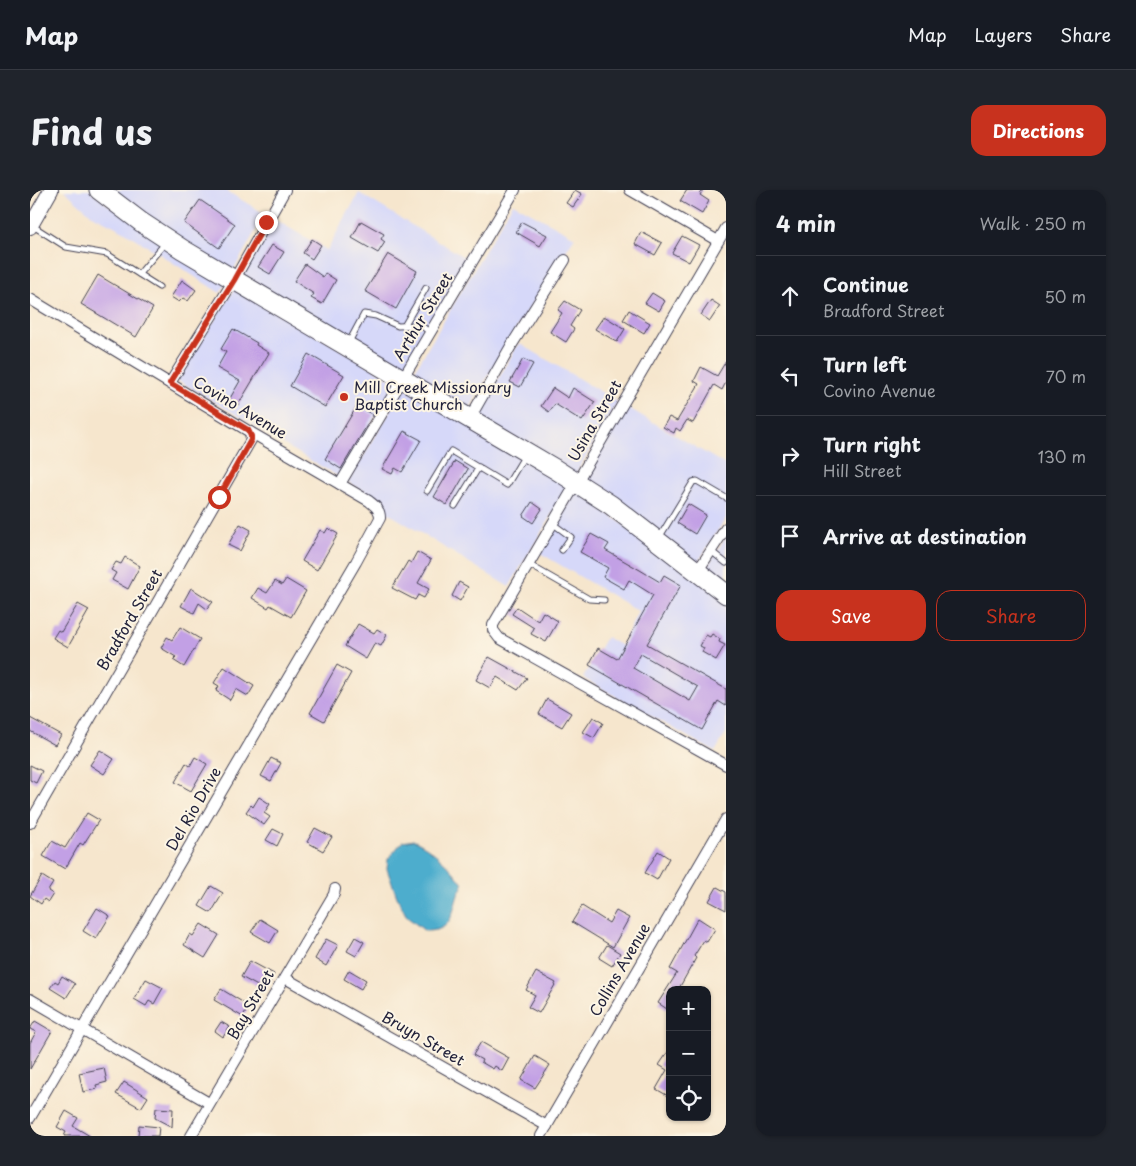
<!DOCTYPE html>
<meta charset="utf-8">
<style>
:root{--surface:#171b24;--page:#20242c;--text:#f1f3f6;--muted:#9ea1a6;--line:#363941;--accent:#c8321e}
body{margin:0;font-family:"Playpen Sans",sans-serif;background:var(--page);color:var(--text)}
.controls{position:absolute;right:15px;bottom:15px;display:grid;overflow:hidden;border-radius:10px;box-shadow:0 1px 4px #0004}
.controls button{width:45px;height:45px;display:grid;place-items:center;padding:0;border:0;border-bottom:1px solid var(--line);background:var(--surface);color:var(--text);font:25px sans-serif}
.stop{position:absolute;width:15px;height:15px;margin:-11px;border:4px solid #c8321e;border-radius:50%;background:#fff}
.stop.end{background:#c8321e;border-color:#fff;box-shadow:0 1px 5px #0008}
.list{margin:0;padding:0;list-style:none}
h2{display:flex;justify-content:space-between;align-items:center;height:65px;margin:0;padding:0 20px;font-size:21px}
h2 small{font-size:16px;font-weight:400;color:var(--muted)}
.list li{display:grid;grid-template-columns:32px 1fr auto;gap:15px;align-items:center;box-sizing:border-box;height:80px;padding:0 20px;border-top:1px solid var(--line)}
.list b{display:block;font-size:19px;white-space:nowrap}
.list p{margin:0;font-size:16px;white-space:nowrap;color:var(--muted)}
.list em{font-size:16px;font-style:normal;color:var(--muted)}
.actions{display:flex;gap:10px;padding:15px 20px}
.actions a{flex:1;padding:11px 0;border:1px solid var(--accent);border-radius:15px;text-align:center;font-size:18px;color:var(--accent)}
.actions .main{background:var(--accent);color:#fff}
.icon{flex:none;width:28px;height:28px;fill:none;stroke:currentColor;stroke-width:2;stroke-linecap:round;stroke-linejoin:round}
.map{position:relative;flex:none;width:696px;height:946px;overflow:hidden;border-radius:15px}
header{display:flex;align-items:center;gap:30px;box-sizing:border-box;height:70px;padding:0 25px;background:var(--surface);border-bottom:1px solid var(--line)}
header strong{font-size:24px}
nav{display:flex;gap:28px;margin-inline-start:auto;font-size:18px}
.intro{display:flex;align-items:center;justify-content:space-between;box-sizing:border-box;height:120px;padding:0 30px}
h1{margin:0;font-size:35px}
.button{padding:12px 22px;border-radius:15px;background:var(--accent);color:#fff;font-size:18px;font-weight:700}
main{display:flex;gap:30px;padding:0 30px}
aside{flex:1;background:var(--surface);border-radius:15px;box-shadow:0 1px 4px #0004}
.map>svg:first-child{display:block}
.built{fill:#d6d8f9}
.water{fill:#4eadcd;stroke:#386884}
.building{fill:#c2a0e5;fill-rule:evenodd}
.lines{fill:none;stroke-linecap:round;stroke-linejoin:round}
.lane-casing{stroke:#423f51;stroke-width:7}
.street-casing{stroke:#423f51;stroke-width:12}
.secondary-casing{stroke:#423f51;stroke-width:16}
.highway-casing{stroke:#423f51;stroke-width:21}
.lane{stroke:#fff;stroke-width:5}
.street{stroke:#fff;stroke-width:10}
.secondary{stroke:#fff;stroke-width:14}
.highway{stroke:#fff;stroke-width:19}
.route{stroke:#c8321e;stroke-width:6}
.poi-dot{fill:#c8321e;stroke:#fcf5e5;stroke-width:2}
.labels{text-anchor:middle;stroke-width:4;stroke-linejoin:round;paint-order:stroke}
.street-label{font-size:15px;fill:#22223b;stroke:#fcf5e5}
.poi-label{font-size:15px;fill:#22223b;stroke:#fcf5e5;text-anchor:start}
</style>
<header>
<strong>Map</strong>
<nav><a>Map</a><a>Layers</a><a>Share</a></nav>
</header>
<div class="intro"><h1>Find us</h1><a class="button">Directions</a></div>
<main>
<div class="map">
<svg width="696" height="946" viewBox="0 0 696 946">
<rect width="100%" height="100%" fill="#fcf5e5"/>
<filter id="ink" filterUnits="userSpaceOnUse"><feTurbulence type="fractalNoise" baseFrequency=".02" numOctaves="2"/><feDisplacementMap in="SourceGraphic" scale="10" xChannelSelector="R" yChannelSelector="G"/><feConvolveMatrix kernelMatrix="1 2 1 2 8 2 1 2 1" color-interpolation-filters="sRGB"/></filter>
<filter id="wash" filterUnits="userSpaceOnUse"><feTurbulence type="fractalNoise" baseFrequency=".0096" numOctaves="4" result="noise"/><feDisplacementMap in="SourceGraphic" scale="20" xChannelSelector="R" yChannelSelector="G"/><feGaussianBlur stdDeviation="1.12" result="paint"/><feColorMatrix in="noise" values="0 0 0 0 0 0 0 0 0 0 0 0 0 0 0 0 0 1.4 0 .05"/><feComposite in="paint" operator="in"/></filter>
<g filter="url(#wash)">
<rect width="100%" height="100%" fill="#f6e6cd"/>
<g class="built">
<polygon points="34,0 60,0 74,12 196,93 190,103 92,40 62,25"/>
<polygon points="78,0 195,0 235,24 202,83"/>
<polygon points="329,3 439,70 372,182 211,88 244,29 297,60"/>
<polygon points="483,13 545,47 477,153 438,221 381,187"/>
<polygon points="205,98 366,192 309,287 224,237 222,234 147,190"/>
<polygon points="489,153 588,212 545,285 447,226"/>
<polygon points="375,197 539,295 479,397 355,321 355,318 342,306 318,292"/>
<polygon points="597,217 696,275 696,328 667,374 553,290"/>
<polygon points="547,300 696,411 696,543 685,562 553,488 576,447 592,456 608,421 510,363"/>
<polygon points="696,347 696,396 675,380"/>
</g>
<path class="water" d="M 383,650 C 404,660 419,675 433,694 C 432,699 428,703 427,708 C 421,729 420,741 395,741 L 377,727 L 367,707 L 357,679 L 358,669 L 372,652 Z"/>
<g id="blocks">
<g class="building">
<polygon points="545,0 552,4 543,17 536,13"/>
<polygon points="657,0 673,0 670,5 679,11 672,24 650,11"/>
<polygon points="170,10 205,34 189,58 154,33"/>
<polygon points="331,31 354,44 351,49 355,52 348,63 322,48"/>
<polygon points="492,32 517,45 510,56 486,42"/>
<polygon points="611,42 632,53 625,65 605,54"/>
<polygon points="652,46 669,55 659,72 642,63"/>
<polygon points="282,49 291,55 282,69 273,63"/>
<polygon points="242,55 254,62 240,84 228,77"/>
<polygon points="358,64 387,81 366,119 335,101"/>
<polygon points="275,74 293,87 295,83 306,90 292,114 281,108 284,104 264,91"/>
<polygon points="68,85 123,118 106,147 51,114"/>
<polygon points="152,90 166,100 158,111 153,108 149,112 141,107"/>
<polygon points="622,103 635,111 629,121 615,113"/>
<polygon points="681,110 690,116 680,131 671,125"/>
<polygon points="535,111 550,120 540,136 544,139 536,152 520,142 532,123 528,120"/>
<polygon points="599,120 620,133 614,143 593,130"/>
<polygon points="574,126 595,139 587,152 565,139"/>
<polygon points="203,139 227,153 226,155 239,163 208,215 199,210 210,191 187,178 196,162 191,159"/>
<polygon points="278,164 314,185 295,217 260,196"/>
<polygon points="493,169 503,174 490,197 480,192"/>
<polygon points="696,171 696,192 692,200 684,195 663,233 657,230 650,241 646,238 644,243 633,237 639,227 647,231 669,194 664,191 671,177 687,186"/>
<polygon points="523,198 538,208 543,198 565,212 552,231 525,214 519,222 511,216"/>
<polygon points="327,216 343,225 311,279 295,269"/>
<polygon points="374,241 391,250 372,282 365,278 362,284 352,279"/>
<polygon points="425,271 438,279 417,315 404,307"/>
<polygon points="502,312 512,319 503,333 493,326"/>
<polygon points="658,314 676,325 665,344 647,333"/>
<polygon points="210,334 221,340 210,361 198,355"/>
<polygon points="298,338 308,344 287,380 272,371 290,340 295,343"/>
<path d="M 561,344 L 579,354 L 575,360 L 610,380 L 630,392 L 634,385 L 651,395 L 617,454 L 696,499 L 696,516 L 688,511 L 672,540 L 559,475 L 568,458 L 587,469 L 623,405 L 599,390 L 594,399 L 573,387 L 578,378 L 550,362 ZM 611,464 L 668,497 L 660,511 L 603,478 Z"/>
<polygon points="387,362 401,370 388,393 399,399 394,408 388,405 385,410 362,398 378,371 381,373"/>
<polygon points="95,367 110,376 98,399 82,390 86,383 81,380 86,372 91,374"/>
<polygon points="256,389 276,401 261,427 240,415 238,418 222,408 228,398 237,403 245,391 252,395"/>
<polygon points="429,392 438,397 430,411 422,406"/>
<polygon points="161,398 183,412 177,419 169,413 164,423 151,416"/>
<polygon points="48,414 59,420 38,457 23,448 28,440 31,442"/>
<polygon points="487,417 508,431 513,422 528,431 516,452 501,444 504,438 482,424"/>
<polygon points="328,434 344,443 347,439 357,445 351,456 345,453 336,469 315,456"/>
<polygon points="150,437 170,449 154,477 143,470 146,467 131,458 137,447 142,450"/>
<polygon points="682,444 690,449 689,452 695,455 686,470 672,462 674,458 670,456 676,445 680,447"/>
<polygon points="459,467 497,488 488,500 467,487 460,498 446,490"/>
<polygon points="307,475 321,483 294,531 280,523"/>
<polygon points="194,477 224,496 218,506 206,499 200,510 186,501 189,496 184,493"/>
<polygon points="517,509 541,523 532,537 509,524"/>
<polygon points="563,527 573,533 564,548 553,542"/>
<polygon points="0,528 31,545 25,555 0,541"/>
<polygon points="70,560 84,569 74,584 60,575"/>
<polygon points="165,567 177,574 161,601 145,592 156,573 160,576"/>
<polygon points="241,568 251,573 241,591 231,586"/>
<polygon points="0,575 12,581 6,593 0,590"/>
<polygon points="229,607 240,614 234,623 240,627 234,635 216,622 221,615 223,617"/>
<polygon points="57,623 69,630 53,655 50,653 35,679 13,666 22,651 35,658"/>
<polygon points="285,638 302,647 293,661 277,652"/>
<polygon points="243,639 253,644 247,656 236,650"/>
<polygon points="628,661 639,668 627,690 615,683"/>
<polygon points="12,686 23,693 18,701 23,704 18,712 14,709 11,714 0,706"/>
<polygon points="181,696 193,703 181,723 169,716"/>
<polygon points="687,697 696,702 696,720 679,711"/>
<polygon points="552,716 579,733 586,721 599,728 583,757 542,732"/>
<polygon points="67,718 80,726 66,749 53,741"/>
<polygon points="668,728 685,739 677,752 674,750 664,766 666,768 648,800 640,800 640,821 628,813 647,783 640,779"/>
<polygon points="230,729 248,740 240,753 221,742"/>
<polygon points="171,734 189,745 175,768 154,755 160,744 163,746"/>
<polygon points="325,747 334,752 326,766 317,761"/>
<polygon points="296,749 308,755 296,776 285,769"/>
<polygon points="577,755 590,763 582,776 569,768"/>
<polygon points="220,771 244,784 235,800 211,787"/>
<polygon points="319,780 336,790 331,799 314,789"/>
<polygon points="506,782 526,793 509,823 498,817 505,805 496,800"/>
<polygon points="32,786 45,794 36,808 20,798 25,791 28,793"/>
<polygon points="116,789 133,798 124,814 119,811 116,816 104,809"/>
<polygon points="191,799 219,816 213,827 184,810"/>
<polygon points="5,831 22,841 0,879 0,853 6,842 0,839"/>
<polygon points="191,832 200,837 193,847 185,841"/>
<polygon points="451,852 479,868 472,881 465,876 463,879 451,872 452,870 443,865"/>
<polygon points="640,859 640,907 626,899 637,880 629,875"/>
<polygon points="505,866 520,875 505,898 491,890"/>
<polygon points="74,878 77,892 66,895 67,899 53,902 49,883"/>
<polygon points="94,892 118,907 111,918 86,904"/>
<polygon points="126,918 143,919 142,937 125,928"/>
<polygon points="36,921 48,928 43,936 60,946 34,946 36,942 27,937"/>
<polygon points="109,935 129,937 128,946 108,946"/>
</g>
</g>
</g>
<g filter="url(#ink)">
<use href="#blocks" fill-opacity="0" stroke="#423f51" stroke-width="1"/>
<g class="lines">
<g class="lane-casing">
<g id="lane">
<polyline points="3,36 36,57 77,64 129,97"/>
<polyline points="109,84 136,52"/>
<polyline points="374,136 396,98"/>
<polyline points="318,154 334,124 346,126 368,136 391,135 401,144"/>
<polyline points="397,301 421,261 477,295 495,265"/>
<polyline points="425,316 449,277"/>
<polyline points="522,333 541,347 532,360"/>
<polyline points="629,348 663,292 667,291 696,308"/>
<polyline points="681,361 696,373"/>
<polyline points="498,374 559,409 574,410"/>
</g>
</g>
<g class="street-casing">
<g id="street">
<polyline points="600,0 688,51"/>
<polyline points="696,38 463,435 463,440 469,448 696,575"/>
<path d="M 0,109 L 220,242 L 339,311 C 345,316 350,319 350,328 L 326,372 L 0,928"/>
<polyline points="140,193 204,90 255,0"/>
<polyline points="440,228 481,156 535,70"/>
<polyline points="310,294 485,0"/>
<polyline points="667,382 696,338"/>
<polyline points="0,633 221,250 220,242"/>
<polyline points="255,788 517,936"/>
<polyline points="0,809 179,913"/>
<polyline points="161,946 304,704 305,699"/>
<polyline points="511,946 696,629"/>
</g>
</g>
<g class="secondary-casing">
<polyline id="secondary" points="0,37 21,0"/>
</g>
<g class="highway-casing">
<polyline id="highway" points="69,0 111,32 152,59 525,279 581,315 696,404"/>
</g>
<use href="#lane" class="lane"/>
<use href="#street" class="street"/>
<use href="#secondary" class="secondary"/>
<use href="#highway" class="highway"/>
</g>
</g>
<g class="lines" filter="url(#ink)">
<polyline class="route" points="189,307 221,250 221,246 218,240 140,193 204,90 236,32"/>
</g>
<circle class="poi-dot" cx="314" cy="207" r="5"/>
<g class="labels">
<g class="street-label">
<text transform="translate(393 127) rotate(-59)" y="5">Arthur Street</text>
<text transform="translate(210 218) rotate(31)" y="5">Covino Avenue</text>
<text transform="translate(565 231) rotate(-60)" y="5">Usina Street</text>
<text transform="translate(100 430) rotate(-60)" y="5">Bradford Street</text>
<text transform="translate(164 619) rotate(-60)" y="5">Del Rio Drive</text>
<text transform="translate(590 780) rotate(-60)" y="5">Collins Avenue</text>
<text transform="translate(221 815) rotate(-60)" y="5">Bay Street</text>
<text transform="translate(393 849) rotate(30)" y="5">Bruyn Street</text>
</g>
<g class="poi-label">
<text x="324" y="203">Mill Creek Missionary<tspan x="324" dy="17">Baptist Church</tspan></text>
</g>
</g>
</svg>
<div class="controls">
<button>+</button>
<button>−</button>
<button><svg class="icon" aria-label="locate" viewBox="0 0 24 24"><circle cx="12" cy="12" r="6"/><path d="M12 2v4M12 18v4M2 12h4M18 12h4"/></svg></button>
</div>
<div class="stop" style="left:189px;top:307px"></div>
<div class="stop end" style="left:236px;top:32px"></div>
</div>
<aside>
<h2>4 min<small>Walk · 250 m</small></h2>
<ul class="list">
<li><svg class="icon" aria-label="ahead" viewBox="0 0 24 24"><path d="M12 20V5M6 11l6-6 6 6"/></svg><div><b>Continue</b><p>Bradford Street</p></div><em>50 m</em></li>
<li><svg class="icon" aria-label="left" viewBox="0 0 24 24"><path d="M17 20v-9H6M10 6l-5 5 5 5"/></svg><div><b>Turn left</b><p>Covino Avenue</p></div><em>70 m</em></li>
<li><svg class="icon" aria-label="right" viewBox="0 0 24 24"><path d="M7 20v-9h11M14 6l5 5-5 5"/></svg><div><b>Turn right</b><p>Hill Street</p></div><em>130 m</em></li>
<li><svg class="icon" aria-label="arrive" viewBox="0 0 24 24"><path d="M6 21V4h12l-3 4 3 4H6"/></svg><div><b>Arrive at destination</b></div></li>
</ul>
<div class="actions"><a class="main">Save</a><a>Share</a></div>
</aside>
</main>
